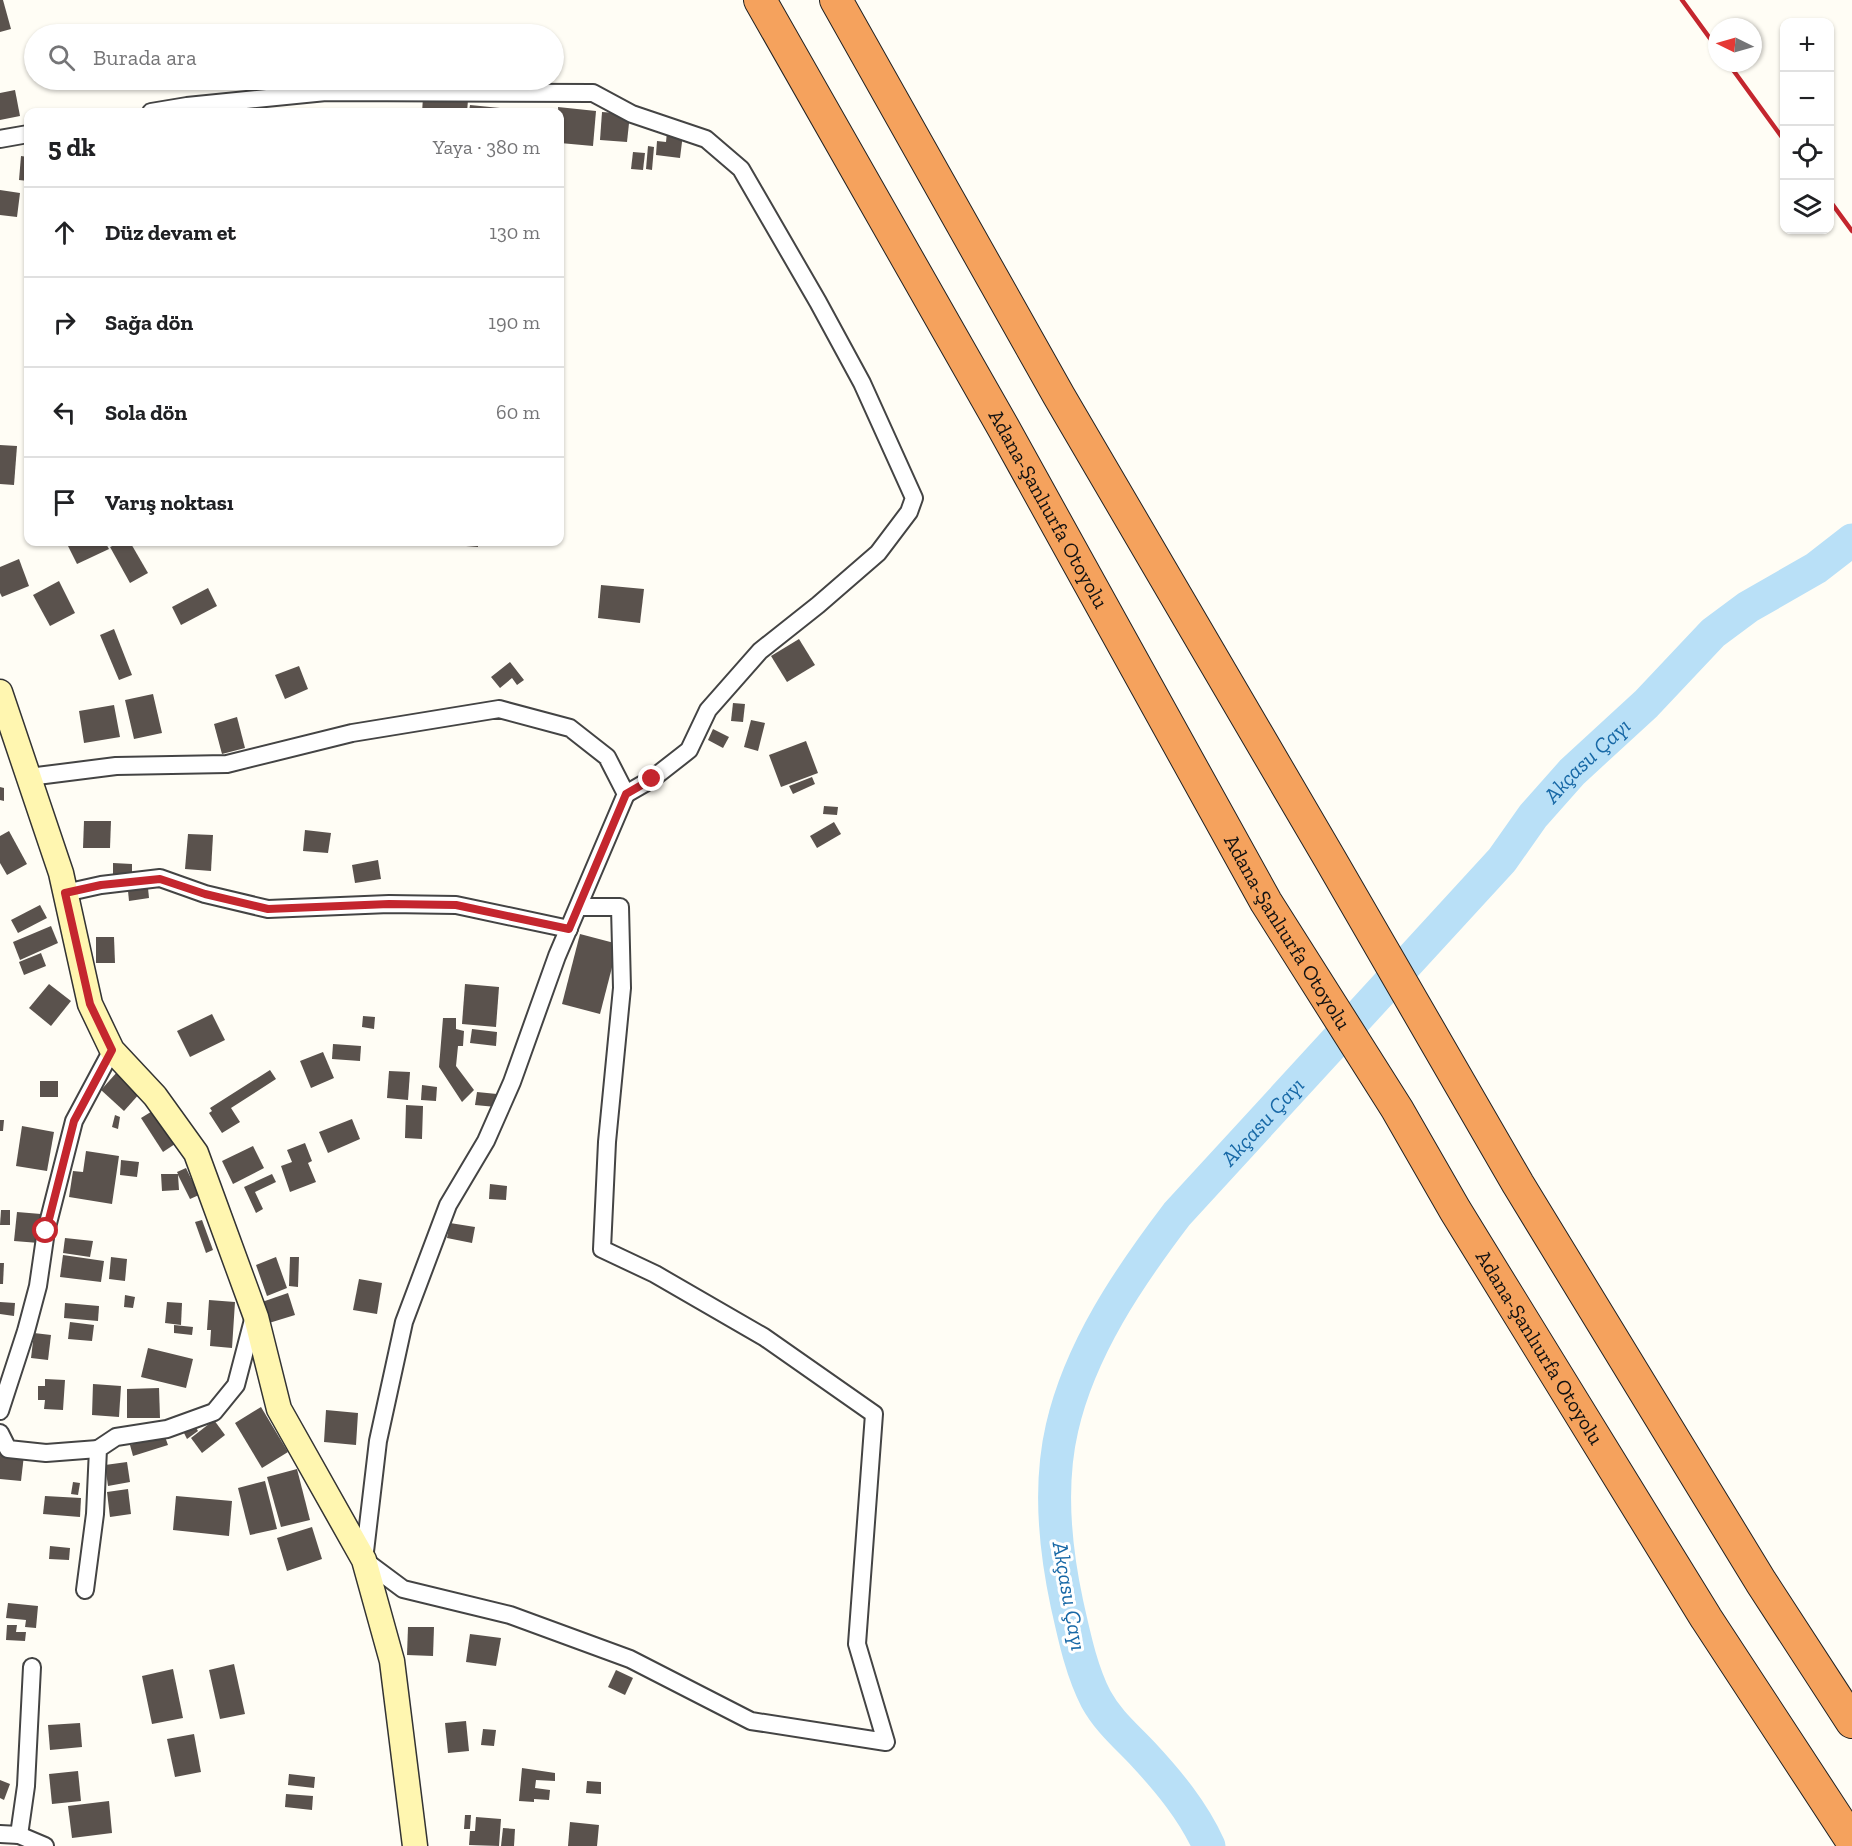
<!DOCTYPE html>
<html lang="tr">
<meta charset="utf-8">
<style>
:root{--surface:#fff;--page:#f2f2f2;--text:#202124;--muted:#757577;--line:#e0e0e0}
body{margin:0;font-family:"Zilla Slab",serif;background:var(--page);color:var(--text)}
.controls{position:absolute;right:18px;top:18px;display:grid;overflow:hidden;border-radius:12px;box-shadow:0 2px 4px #0004}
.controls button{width:54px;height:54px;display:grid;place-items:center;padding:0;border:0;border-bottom:2px solid var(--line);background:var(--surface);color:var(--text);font:30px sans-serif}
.compass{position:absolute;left:1708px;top:18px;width:54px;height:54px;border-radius:50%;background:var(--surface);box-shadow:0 2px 4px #0004;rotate:275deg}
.stop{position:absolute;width:18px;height:18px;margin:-14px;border:4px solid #c4262e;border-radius:50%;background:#fff}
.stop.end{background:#c4262e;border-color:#fff;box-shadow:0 2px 6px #0008}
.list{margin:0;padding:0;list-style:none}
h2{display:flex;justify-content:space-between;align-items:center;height:78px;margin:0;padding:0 24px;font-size:26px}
h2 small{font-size:20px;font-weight:400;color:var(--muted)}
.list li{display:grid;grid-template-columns:39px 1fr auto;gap:18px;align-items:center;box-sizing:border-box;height:90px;padding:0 24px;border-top:2px solid var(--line)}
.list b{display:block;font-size:22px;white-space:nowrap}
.list em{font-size:20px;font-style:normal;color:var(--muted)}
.icon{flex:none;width:33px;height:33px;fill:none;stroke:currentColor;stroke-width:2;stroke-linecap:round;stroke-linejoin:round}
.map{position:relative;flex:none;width:1852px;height:1846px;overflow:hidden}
.search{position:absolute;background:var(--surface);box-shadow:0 2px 4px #0004;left:24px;top:24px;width:540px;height:66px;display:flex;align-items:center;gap:15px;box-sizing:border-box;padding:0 21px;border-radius:33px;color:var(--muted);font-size:22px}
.panel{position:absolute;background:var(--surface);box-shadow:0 2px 4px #0004;left:24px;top:108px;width:540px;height:438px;border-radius:12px}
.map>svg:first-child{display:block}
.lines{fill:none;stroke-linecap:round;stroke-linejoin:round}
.river{stroke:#b9e0f7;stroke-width:33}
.building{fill:#5a524d}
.street-casing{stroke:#444;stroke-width:20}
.secondary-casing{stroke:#333;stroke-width:27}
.highway-casing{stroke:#222;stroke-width:34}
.street{stroke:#fff;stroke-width:16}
.secondary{stroke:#fff6b0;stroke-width:24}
.highway{stroke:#f5a25d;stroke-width:32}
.rail{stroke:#c4262e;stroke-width:4.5}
.route{stroke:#c4262e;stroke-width:8}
.labels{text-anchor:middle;stroke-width:6;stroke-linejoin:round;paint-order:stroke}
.street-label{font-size:21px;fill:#111;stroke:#fff}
.water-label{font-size:22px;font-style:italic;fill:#1768a6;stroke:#fff}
</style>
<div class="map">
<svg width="1852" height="1846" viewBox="0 0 1852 1846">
<rect width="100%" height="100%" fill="#fffdf5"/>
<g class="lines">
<path class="river" id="s1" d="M 1209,1846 C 1193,1811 1169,1782 1143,1754 C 1126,1736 1108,1721 1096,1699 C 1081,1670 1074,1635 1067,1604 C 1055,1548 1049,1484 1062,1428 C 1080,1349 1129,1277 1177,1214 L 1502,860 L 1533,816 L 1572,772 L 1646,704 L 1713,633 L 1748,607 L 1816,568 L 1852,540"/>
</g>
<g class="building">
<polygon points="0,0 3,0 11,29 0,32"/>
<polygon points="15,90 20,116 0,120 0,93"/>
<polygon points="423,98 468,100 467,112 422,112"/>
<polygon points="235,104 236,112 221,112 221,106"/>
<polygon points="470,105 511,109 510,112 469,112"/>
<polygon points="558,107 596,111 593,146 560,143"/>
<polygon points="602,112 630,114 627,142 600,140"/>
<polygon points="667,132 683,134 680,158 656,155 657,141 666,142"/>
<polygon points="648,146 654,147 652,170 646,169"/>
<polygon points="633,152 645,153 643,170 631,169"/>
<polygon points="21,156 28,157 28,181 19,180"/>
<polygon points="0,190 20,193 17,217 0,215"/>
<polygon points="0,445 17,446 14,485 0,484"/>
<polygon points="66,542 105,542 109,549 77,564"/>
<polygon points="121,542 130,542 148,573 130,583 110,547"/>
<polygon points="467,542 478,542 478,547 466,546"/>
<polygon points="19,559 29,586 2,597 0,593 0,567"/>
<polygon points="59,581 75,613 50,626 33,595"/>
<polygon points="601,585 644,589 640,623 598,618"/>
<polygon points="208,588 217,606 181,625 172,607"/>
<polygon points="114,629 132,675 119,680 100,635"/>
<polygon points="799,639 815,665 787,682 771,656"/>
<polygon points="510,662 524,680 517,685 512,678 500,688 491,677"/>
<polygon points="299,666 308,689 285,699 275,675"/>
<polygon points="153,694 162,733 134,739 125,700"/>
<polygon points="733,703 745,704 743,722 731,721"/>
<polygon points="114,705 120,737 84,743 79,711"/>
<polygon points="237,717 245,748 222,754 214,724"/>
<polygon points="751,720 765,723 758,751 744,747"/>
<polygon points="713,729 729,737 723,748 708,740"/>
<polygon points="806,741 818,773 781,787 769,755"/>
<polygon points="812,777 815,784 793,794 789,786"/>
<polygon points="0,787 4,788 4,801 0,800"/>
<polygon points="824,806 838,807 837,815 823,814"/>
<polygon points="84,821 111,821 110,848 83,848"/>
<polygon points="834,822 841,834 817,848 810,836"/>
<polygon points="305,830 331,833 328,853 303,851"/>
<polygon points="9,831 27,864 7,875 0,863 0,836"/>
<polygon points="188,834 213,835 211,871 185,869"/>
<polygon points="378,860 381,879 355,883 352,865"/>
<polygon points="113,863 132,864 132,876 113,875"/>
<polygon points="148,888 149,898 129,901 128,891"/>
<polygon points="40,905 47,918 18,933 11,920"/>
<polygon points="51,926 58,943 20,960 13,942"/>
<polygon points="580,934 618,944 600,1014 562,1004"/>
<polygon points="96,937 114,937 115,963 96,963"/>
<polygon points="41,953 46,966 24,975 19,962"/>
<polygon points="49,984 71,1001 51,1026 29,1008"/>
<polygon points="465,984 499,987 496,1027 462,1024"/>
<polygon points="212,1014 225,1040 190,1057 177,1031"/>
<polygon points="363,1016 375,1017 374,1029 362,1027"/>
<polygon points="443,1018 456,1018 456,1029 464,1031 463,1046 458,1046 456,1066 474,1090 462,1102 439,1067"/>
<polygon points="472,1029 497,1032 496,1046 470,1043"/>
<polygon points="333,1044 361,1046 360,1061 332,1059"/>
<polygon points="323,1052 334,1078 311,1088 300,1061"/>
<polygon points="270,1070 276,1079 231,1108 240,1122 222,1133 209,1113 212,1111 210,1108"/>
<polygon points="118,1071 141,1092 124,1111 101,1090"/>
<polygon points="389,1071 410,1072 408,1100 387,1098"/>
<rect x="40" y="1081" width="18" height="16"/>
<polygon points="422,1085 437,1087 436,1101 421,1100"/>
<polygon points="477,1092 497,1094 496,1107 475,1105"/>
<polygon points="406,1105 423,1106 422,1139 405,1138"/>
<polygon points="154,1110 175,1144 163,1152 141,1118"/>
<polygon points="115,1115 120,1117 118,1129 112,1127"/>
<polygon points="352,1119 360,1139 328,1153 319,1132"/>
<polygon points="0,1120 4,1120 3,1131 0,1131"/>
<polygon points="22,1126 54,1132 47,1171 16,1166"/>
<polygon points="305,1143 312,1161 308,1163 316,1182 290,1192 281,1166 292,1162 287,1150"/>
<polygon points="253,1146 264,1168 233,1184 222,1161"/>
<polygon points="86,1151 119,1156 112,1204 69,1197 73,1171 83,1172"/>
<polygon points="121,1160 139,1162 137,1177 120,1175"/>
<polygon points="186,1168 199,1195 190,1199 178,1175 179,1190 162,1191 161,1174 178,1174 177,1172"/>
<polygon points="272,1174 276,1182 255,1192 263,1209 256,1213 244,1187"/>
<polygon points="490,1184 507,1186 506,1200 489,1199"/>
<polygon points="1,1210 10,1210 10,1225 0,1225"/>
<polygon points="17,1212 41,1214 39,1243 14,1241"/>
<polygon points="202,1220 213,1250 206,1253 195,1222"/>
<polygon points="450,1223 475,1227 472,1243 447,1238"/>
<polygon points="65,1238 93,1241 90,1257 63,1253"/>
<polygon points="63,1255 104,1261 101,1282 60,1277"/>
<polygon points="111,1257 127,1259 125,1281 109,1279"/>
<polygon points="276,1257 287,1288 267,1296 256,1265"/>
<polygon points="290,1257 299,1257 298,1287 289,1286"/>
<polygon points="0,1263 4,1263 3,1284 0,1284"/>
<polygon points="359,1279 382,1283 377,1314 353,1310"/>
<polygon points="288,1293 295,1315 269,1323 262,1302"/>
<polygon points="125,1295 135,1297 133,1308 124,1307"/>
<polygon points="209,1300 235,1302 232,1348 210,1346 211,1330 207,1330"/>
<polygon points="0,1302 15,1303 14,1316 0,1314"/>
<polygon points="167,1302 182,1303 181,1325 165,1323"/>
<polygon points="65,1303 99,1306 98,1321 64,1318"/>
<polygon points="70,1322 94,1325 92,1341 68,1339"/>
<polygon points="174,1325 193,1327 192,1335 174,1333"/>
<polygon points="34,1333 51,1335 48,1360 31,1358"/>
<polygon points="148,1348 193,1359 186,1388 141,1377"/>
<polygon points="45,1379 65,1380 63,1410 44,1409 45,1400 38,1400 38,1386 45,1386"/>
<polygon points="93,1384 121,1386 119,1417 92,1415"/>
<polygon points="159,1388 160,1418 127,1418 127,1389"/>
<polygon points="261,1407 288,1452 262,1468 235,1423"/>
<polygon points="326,1410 358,1413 356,1445 324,1442"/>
<polygon points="214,1420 225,1435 202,1453 191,1438"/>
<polygon points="195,1426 198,1431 187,1439 184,1433"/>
<polygon points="164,1434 168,1445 133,1456 130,1445"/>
<polygon points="0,1453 24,1455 21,1481 0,1479"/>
<polygon points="127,1462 130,1482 108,1486 105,1465"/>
<polygon points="297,1469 310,1520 281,1527 267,1477"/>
<polygon points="265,1481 277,1529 250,1535 238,1488"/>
<polygon points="73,1482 80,1483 78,1495 71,1494"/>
<polygon points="128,1489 131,1514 110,1517 107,1492"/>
<polygon points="45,1496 81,1498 80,1517 43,1514"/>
<polygon points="176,1496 232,1501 229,1536 173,1530"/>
<polygon points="312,1527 322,1559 287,1571 277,1538"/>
<polygon points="50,1546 70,1548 69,1560 49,1559"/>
<polygon points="8,1603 38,1606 36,1628 25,1627 26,1620 6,1618"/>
<polygon points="7,1625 17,1625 16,1632 26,1632 25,1641 6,1640"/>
<polygon points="408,1627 434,1627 433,1656 407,1655"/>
<polygon points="470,1634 501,1638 496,1666 466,1662"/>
<polygon points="234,1664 245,1714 220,1719 209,1670"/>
<polygon points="173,1669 183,1718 152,1724 142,1676"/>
<polygon points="616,1670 633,1678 625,1695 608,1687"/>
<polygon points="466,1721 469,1751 448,1753 445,1723"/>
<polygon points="80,1723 82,1747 50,1750 48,1725"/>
<polygon points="483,1729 496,1730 494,1746 481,1745"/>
<polygon points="194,1734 201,1772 175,1777 167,1739"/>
<polygon points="522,1768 555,1773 555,1781 536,1780 535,1788 550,1790 549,1800 534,1799 534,1802 519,1801"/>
<polygon points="78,1771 81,1801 52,1804 49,1774"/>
<polygon points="289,1774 315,1777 314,1788 288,1785"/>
<polygon points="0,1780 10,1784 4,1800 0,1798"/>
<polygon points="587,1781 601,1782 601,1794 586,1793"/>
<polygon points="286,1794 313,1796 312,1810 285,1807"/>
<polygon points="109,1801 112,1833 72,1838 68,1806"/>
<polygon points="465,1815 471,1815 470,1829 464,1829"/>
<polygon points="476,1817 501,1819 499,1846 469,1845 470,1831 475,1831"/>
<polygon points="570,1822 599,1825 597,1846 568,1846"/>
<polygon points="503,1828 515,1829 514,1846 501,1846"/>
</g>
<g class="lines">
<g class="street-casing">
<g id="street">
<polyline points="151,112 187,106 326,92 593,93 632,114 706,139 741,169 818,302 862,383 914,498 909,512 878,553 818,605 760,651 708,710 689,750 652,779 626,794"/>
<polyline points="0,139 28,134"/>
<polyline points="29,777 116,766 227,764 352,733 499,709 570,728 607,757 626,794 557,956 512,1082 486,1141 448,1205 404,1322 378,1441 364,1560 403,1589 510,1615 630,1659 751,1721 886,1742 857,1644 874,1414 764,1337 655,1274 602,1249 607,1142 622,988 620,907 578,907"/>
<polyline points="65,893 101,885 160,878 205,894 268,909 389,904 456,905 569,929"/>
<polyline points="0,1411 26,1331 38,1286 46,1231 74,1121 112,1050"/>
<polyline points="0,1433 8,1449 46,1453 98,1449"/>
<polyline points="85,1590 95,1514 98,1449 116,1437 167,1429 214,1412 236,1385 254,1316"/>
<polyline points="0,1834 19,1835 45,1846"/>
<polyline points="19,1835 26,1786 32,1667"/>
</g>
</g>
<g class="secondary-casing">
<polyline id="secondary" points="0,692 61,873 90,1004 112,1050 155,1096 196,1153 256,1317 279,1409 364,1560 392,1661 415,1846"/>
</g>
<g class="highway-casing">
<g id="highway">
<path id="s2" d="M 760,0 L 1003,427 L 1266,902 L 1397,1109 L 1455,1210 L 1706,1618 L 1852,1841"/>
<polyline points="836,0 1059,396 1330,859 1518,1184 1761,1582 1852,1722"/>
</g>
</g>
<use href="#street" class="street"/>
<use href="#secondary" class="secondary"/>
<use href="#highway" class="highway"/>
<g class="rail">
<polyline points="1682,0 1717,48"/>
<polyline points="1728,63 1784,140"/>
<polyline points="1830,201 1852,231"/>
</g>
</g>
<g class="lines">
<polyline class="route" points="46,1231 74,1121 112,1050 90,1004 65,893 101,885 160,879 205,894 268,909 389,904 456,905 569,929 626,794 652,779"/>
</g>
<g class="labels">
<g class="street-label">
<text dy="7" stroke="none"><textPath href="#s2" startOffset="585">Adana-Şanlıurfa Otoyolu</textPath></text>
<text dy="7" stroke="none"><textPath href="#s2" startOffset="1071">Adana-Şanlıurfa Otoyolu</textPath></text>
<text dy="7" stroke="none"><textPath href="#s2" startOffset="1557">Adana-Şanlıurfa Otoyolu</textPath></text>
</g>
<g class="water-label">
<text dy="8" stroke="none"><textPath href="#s1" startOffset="1320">Akçasu Çayı</textPath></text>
<text dy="8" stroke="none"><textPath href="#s1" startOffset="834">Akçasu Çayı</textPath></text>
<text transform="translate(1070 1596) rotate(80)" y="8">Akçasu Çayı</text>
</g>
</g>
</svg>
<div class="controls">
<button>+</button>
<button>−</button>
<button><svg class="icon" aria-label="locate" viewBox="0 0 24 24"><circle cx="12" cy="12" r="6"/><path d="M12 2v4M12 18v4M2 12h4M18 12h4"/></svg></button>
<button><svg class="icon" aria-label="layers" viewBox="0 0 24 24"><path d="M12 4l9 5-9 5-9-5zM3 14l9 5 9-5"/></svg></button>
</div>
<svg class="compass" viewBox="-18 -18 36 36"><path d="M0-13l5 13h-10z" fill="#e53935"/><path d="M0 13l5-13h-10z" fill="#757577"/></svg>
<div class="stop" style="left:46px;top:1231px"></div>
<div class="stop end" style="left:652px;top:779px"></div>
<div class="search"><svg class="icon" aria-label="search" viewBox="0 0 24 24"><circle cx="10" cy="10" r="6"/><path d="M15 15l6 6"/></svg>Burada ara</div>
<section class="panel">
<h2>5 dk<small>Yaya · 380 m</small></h2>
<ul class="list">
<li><svg class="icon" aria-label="ahead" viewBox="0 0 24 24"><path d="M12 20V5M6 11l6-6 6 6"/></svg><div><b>Düz devam et</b></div><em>130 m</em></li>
<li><svg class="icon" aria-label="right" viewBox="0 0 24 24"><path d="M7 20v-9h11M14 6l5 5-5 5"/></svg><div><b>Sağa dön</b></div><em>190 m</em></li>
<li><svg class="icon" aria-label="left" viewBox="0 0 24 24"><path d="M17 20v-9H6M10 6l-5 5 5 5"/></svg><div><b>Sola dön</b></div><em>60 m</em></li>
<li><svg class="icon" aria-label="arrive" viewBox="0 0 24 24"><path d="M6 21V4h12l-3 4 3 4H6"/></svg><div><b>Varış noktası</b></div></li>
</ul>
</section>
</div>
